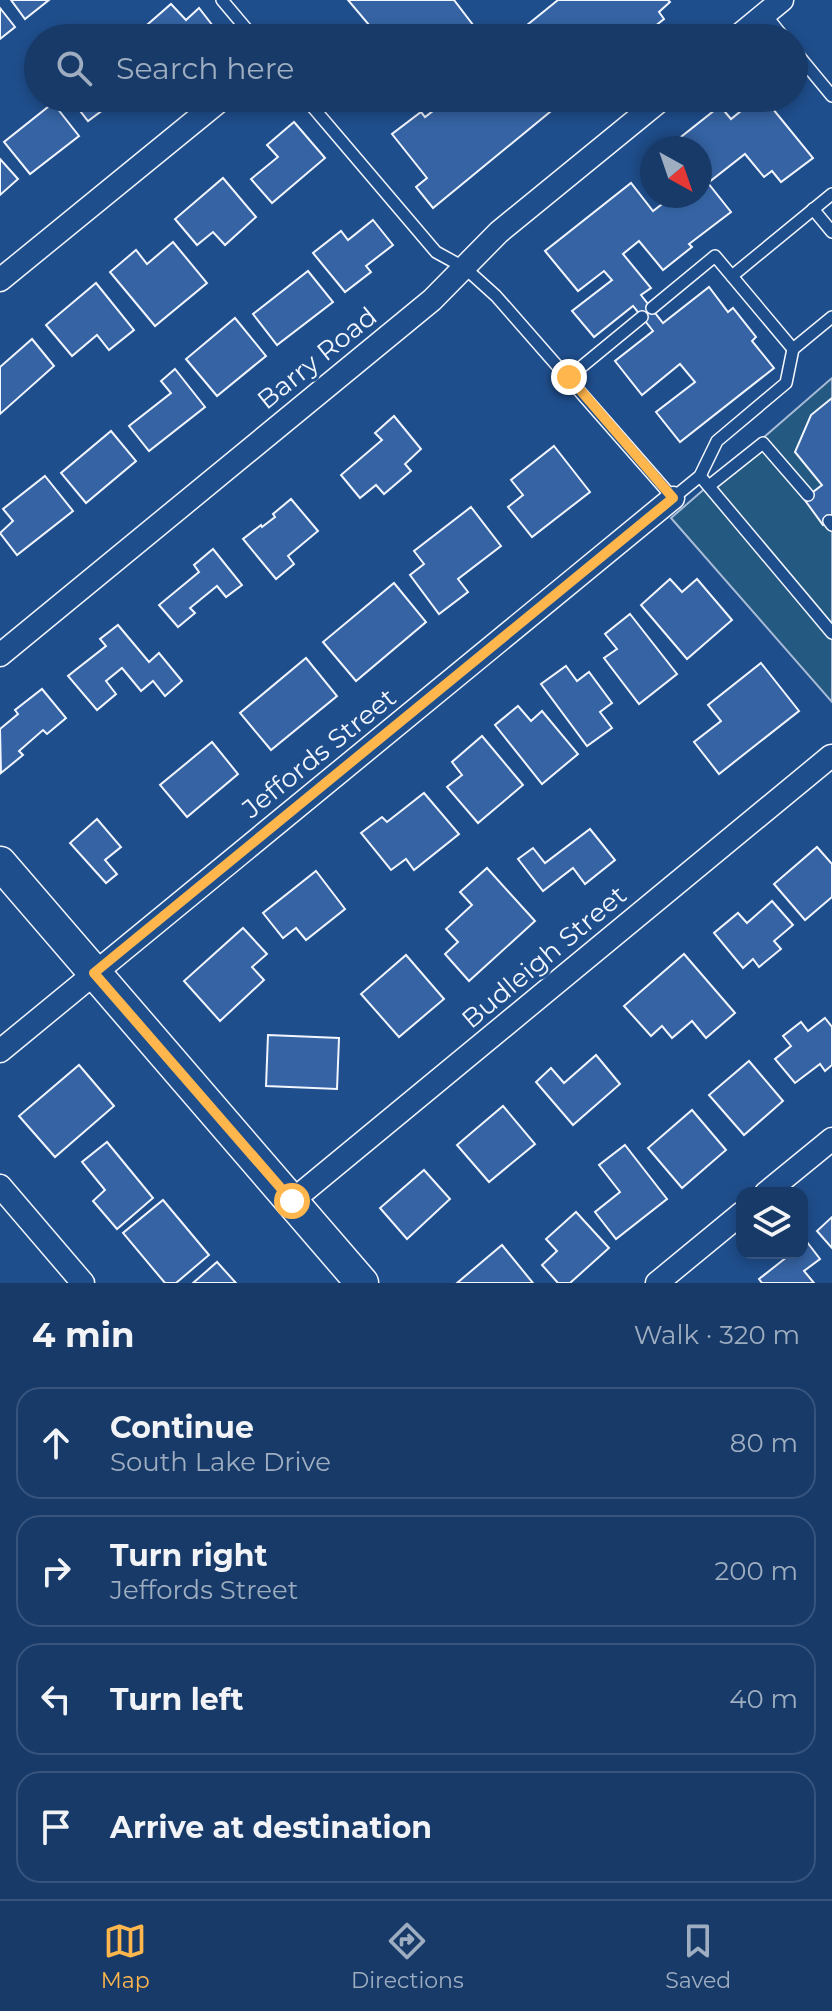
<!DOCTYPE html>
<meta charset="utf-8">
<style>
:root{--surface:#173a69;--page:#20416f;--text:#f1f3f6;--muted:#9eadc0;--line:#36547d;--accent:#ffb74d}
body{margin:0;font-family:Montserrat,sans-serif;background:var(--page);color:var(--text)}
.controls{position:absolute;right:24px;bottom:24px;display:grid;overflow:hidden;border-radius:16px;box-shadow:0 4px 12px #0003}
.controls button{width:72px;height:72px;display:grid;place-items:center;padding:0;border:0;border-bottom:2px solid var(--line);background:var(--surface);color:var(--text);font:40px sans-serif}
.compass{position:absolute;left:640px;top:136px;width:72px;height:72px;border-radius:50%;background:var(--surface);box-shadow:0 4px 12px #0003;rotate:140deg}
.stop{position:absolute;width:24px;height:24px;margin:-18px;border:6px solid #ffb74d;border-radius:50%;background:#fff}
.stop.end{background:#ffb74d;border-color:#fff;box-shadow:0 2px 8px #0008}
.list{margin:0;padding:0;list-style:none}
h2{display:flex;justify-content:space-between;align-items:center;height:104px;margin:0;padding:0 32px;font-size:34px}
h2 small{font-size:26px;font-weight:400;color:var(--muted)}
.list li{display:grid;grid-template-columns:52px 1fr auto;gap:24px;align-items:center;box-sizing:border-box;height:112px;margin:0 16px 16px;padding:0 16px;border:2px solid var(--line);border-radius:24px}
.list b{display:block;font-size:30px;white-space:nowrap}
.list p{margin:0;font-size:26px;white-space:nowrap;color:var(--muted)}
.list em{font-size:26px;font-style:normal;color:var(--muted)}
.icon{flex:none;width:44px;height:44px;fill:none;stroke:currentColor;stroke-width:2;stroke-linecap:round;stroke-linejoin:round}
.map{position:relative;flex:none;width:832px;height:1283px;overflow:hidden}
.search{position:absolute;background:var(--surface);box-shadow:0 4px 12px #0003;left:24px;right:24px;top:24px;height:88px;display:flex;align-items:center;gap:20px;box-sizing:border-box;padding:0 28px;border-radius:44px;color:var(--muted);font-size:30px}
.sheet{height:616px;background:var(--surface)}
nav{display:flex;justify-content:space-around;align-items:center;box-sizing:border-box;height:112px;border-top:2px solid var(--line);background:var(--surface);font-size:22px;color:var(--muted)}
nav a{display:grid;justify-items:center;gap:4px}
nav .on{color:var(--accent)}
.map>svg:first-child{display:block}
.green{fill:#245a82;stroke:#a8bbd7;stroke-width:2}
.building{fill:#3563a3;stroke:#f2f6ff;stroke-width:2}
.lines{fill:none;stroke-linecap:round;stroke-linejoin:round}
.lane-casing{stroke:#f2f6ff;stroke-width:14}
.street-casing{stroke:#f2f6ff;stroke-width:25}
.secondary-casing{stroke:#f2f6ff;stroke-width:35}
.lane{stroke:#1f4e8c;stroke-width:11}
.street{stroke:#1f4e8c;stroke-width:22}
.secondary{stroke:#1f4e8c;stroke-width:32}
.route{stroke:#ffb74d;stroke-width:10}
.labels{text-anchor:middle;stroke-width:6;stroke-linejoin:round;paint-order:stroke}
.street-label{font-size:26px;fill:#f2f6ff;stroke:#1f4e8c}
</style>
<div class="map">
<svg width="832" height="1283" viewBox="0 0 832 1283">
<rect width="100%" height="100%" fill="#1f4e8c"/>
<polygon class="green" points="832,378 832,702 671,518"/>
<g class="building">
<polygon points="11,0 49,0 25,19"/>
<polygon points="348,0 454,0 483,38 380,38"/>
<polygon points="558,0 668,0 670,2 659,12 664,19 640,38 511,38"/>
<polygon points="171,4 186,20 199,8 213,26 199,38 132,38"/>
<polygon points="0,8 15,27 0,39"/>
<polygon points="70,98 119,98 88,121"/>
<polygon points="430,98 567,98 433,208 416,187 427,178 392,134 421,112 425,117 438,107"/>
<polygon points="757,98 764,98 813,158 781,182 772,171 764,177 745,154 708,183 731,212 689,244 692,247 663,270 639,241 623,254 651,288 641,295 663,323 709,287 728,312 733,308 756,337 752,341 774,368 680,442 656,412 695,382 680,364 642,395 615,361 653,331 633,306 594,337 572,311 612,280 604,271 578,291 545,251 631,183 653,211 670,198 669,196 700,196 700,148 667,148 720,106 731,119"/>
<polygon points="53,103 79,136 30,174 4,142"/>
<polygon points="294,122 325,158 272,203 251,179 278,157 267,145"/>
<polygon points="0,159 18,179 0,195"/>
<polygon points="223,178 256,217 225,245 213,232 197,245 175,219"/>
<polygon points="373,220 393,245 366,266 371,272 345,292 313,253 341,231 348,240"/>
<polygon points="173,242 207,283 155,326 110,272 136,250 147,264"/>
<polygon points="308,271 333,302 277,345 253,314"/>
<polygon points="96,283 134,330 109,350 97,335 72,356 46,325"/>
<polygon points="235,318 266,356 217,396 186,359"/>
<polygon points="32,339 54,366 0,414 0,367"/>
<polygon points="175,369 205,407 149,451 129,426 171,393 161,381"/>
<polygon points="832,398 832,518 823,525 804,499 822,485 795,452 811,415"/>
<polygon points="394,416 421,449 405,464 411,471 384,494 376,485 360,498 341,475 382,440 375,433"/>
<polygon points="111,431 136,461 86,503 61,473"/>
<polygon points="554,446 590,492 532,537 508,507 523,495 511,480"/>
<polygon points="45,476 73,511 17,555 0,533 13,521 3,509"/>
<polygon points="291,499 318,531 288,556 294,564 276,579 243,539 261,525 262,527 275,517 273,514"/>
<polygon points="471,507 501,546 458,579 468,592 439,614 410,575 424,564 414,551"/>
<polygon points="213,549 242,585 226,597 217,586 190,608 195,613 178,627 159,605 199,572 194,565"/>
<polygon points="670,579 682,592 697,579 732,620 687,659 641,605"/>
<polygon points="394,583 426,622 356,681 323,642"/>
<polygon points="630,614 677,674 639,704 604,658 617,649 605,634"/>
<polygon points="118,625 149,662 159,653 182,681 165,696 153,681 141,691 122,668 106,681 116,694 97,710 68,676 106,646 100,639"/>
<polygon points="306,658 337,696 271,750 240,713"/>
<polygon points="761,663 799,711 719,774 694,742 721,721 708,705"/>
<polygon points="566,666 577,681 589,672 612,703 600,712 612,728 587,746 541,684"/>
<polygon points="42,689 66,718 47,734 43,730 19,751 23,755 1,773 0,729 18,714 15,710"/>
<polygon points="518,706 531,721 542,711 578,754 542,784 495,725"/>
<polygon points="482,736 523,785 478,823 447,787 462,775 452,762"/>
<polygon points="212,742 238,774 187,817 160,785"/>
<polygon points="424,793 459,834 414,870 406,859 391,870 361,833 382,817 387,822"/>
<polygon points="97,819 121,847 105,860 117,874 106,883 70,843"/>
<polygon points="590,829 615,860 585,884 573,868 543,891 518,859 533,848 545,863"/>
<polygon points="817,847 832,864 832,897 805,920 774,884"/>
<polygon points="487,868 535,921 469,981 445,954 458,942 446,929 472,905 460,892"/>
<polygon points="316,871 345,909 306,940 296,928 283,938 263,913"/>
<polygon points="772,901 793,925 774,941 781,949 759,967 753,959 743,968 714,933 738,913 747,923"/>
<polygon points="243,928 267,954 252,967 264,980 220,1021 184,981"/>
<polygon points="684,954 735,1013 706,1038 692,1021 672,1038 662,1026 651,1036 624,1006"/>
<polygon points="406,955 444,999 399,1037 361,994"/>
<polygon points="825,1018 832,1027 832,1065 825,1071 820,1064 795,1083 775,1059 791,1046 783,1036 801,1022 808,1031"/>
<polygon points="268,1035 339,1038 337,1089 266,1086"/>
<polygon points="596,1055 620,1084 573,1125 536,1082 551,1068 564,1083"/>
<polygon points="749,1061 783,1101 744,1135 709,1095"/>
<polygon points="79,1065 114,1106 55,1157 19,1116"/>
<polygon points="503,1106 535,1144 489,1182 457,1145"/>
<polygon points="692,1110 726,1150 682,1188 648,1148"/>
<polygon points="107,1142 153,1198 117,1229 93,1201 105,1190 82,1162"/>
<polygon points="625,1145 667,1199 616,1239 595,1212 620,1192 599,1165"/>
<polygon points="424,1170 450,1199 407,1239 380,1208"/>
<polygon points="163,1200 209,1255 176,1283 165,1283 123,1233"/>
<polygon points="576,1212 609,1248 570,1283 558,1283 542,1265 557,1251 546,1239"/>
<polygon points="832,1217 832,1248 817,1231"/>
<polygon points="807,1242 820,1259 804,1271 814,1283 762,1283 759,1279 792,1253 802,1253 802,1246"/>
<polygon points="502,1245 533,1283 457,1283"/>
<polygon points="217,1262 236,1283 193,1283"/>
</g>
<g class="lines">
<g class="lane-casing">
<g id="lane">
<polyline points="222,0 254,38"/>
<polyline points="765,14 784,38"/>
<polyline points="794,50 832,96"/>
<polyline points="305,98 436,252 465,268 496,296 673,498 700,476 717,441 786,383 793,349 832,317"/>
<polyline points="813,209 832,232"/>
<polyline points="732,276 832,194"/>
<polyline points="652,308 715,256 793,349"/>
<polyline points="569,377 642,317"/>
<polyline points="700,476 832,633"/>
<polyline points="709,486 763,443 808,495"/>
<polyline points="829,521 832,525"/>
</g>
</g>
<g class="street-casing">
<g id="street">
<polyline points="736,38 782,0"/>
<polyline points="0,280 223,98"/>
<polyline points="0,655 432,300 499,232 663,98"/>
<polyline points="0,1051 673,498"/>
<polyline points="0,1186 83,1283"/>
<polyline points="766,1193 832,1139"/>
<polyline points="292,1201 831,756"/>
<polyline points="657,1283 742,1213"/>
</g>
</g>
<g class="secondary-casing">
<polyline id="secondary" points="0,863 362,1283"/>
</g>
<use href="#lane" class="lane"/>
<use href="#street" class="street"/>
<use href="#secondary" class="secondary"/>
</g>
<g class="lines">
<polyline class="route" points="292,1201 94,973 673,498 569,377"/>
</g>
<g class="labels">
<g class="street-label">
<text transform="translate(317 358) rotate(-39)" y="9">Barry Road</text>
<text transform="translate(319 753) rotate(-39)" y="9">Jeffords Street</text>
<text transform="translate(544 957) rotate(-40)" y="9">Budleigh Street</text>
</g>
</g>
</svg>
<div class="controls">
<button><svg class="icon" aria-label="layers" viewBox="0 0 24 24"><path d="M12 4l9 5-9 5-9-5zM3 14l9 5 9-5"/></svg></button>
</div>
<svg class="compass" viewBox="-18 -18 36 36"><path d="M0-13l5 13h-10z" fill="#e53935"/><path d="M0 13l5-13h-10z" fill="#9eadc0"/></svg>
<div class="stop" style="left:292px;top:1201px"></div>
<div class="stop end" style="left:569px;top:377px"></div>
<div class="search"><svg class="icon" aria-label="search" viewBox="0 0 24 24"><circle cx="10" cy="10" r="6"/><path d="M15 15l6 6"/></svg>Search here</div>
</div>
<section class="sheet">
<h2>4 min<small>Walk · 320 m</small></h2>
<ul class="list">
<li><svg class="icon" aria-label="ahead" viewBox="0 0 24 24"><path d="M12 20V5M6 11l6-6 6 6"/></svg><div><b>Continue</b><p>South Lake Drive</p></div><em>80 m</em></li>
<li><svg class="icon" aria-label="right" viewBox="0 0 24 24"><path d="M7 20v-9h11M14 6l5 5-5 5"/></svg><div><b>Turn right</b><p>Jeffords Street</p></div><em>200 m</em></li>
<li><svg class="icon" aria-label="left" viewBox="0 0 24 24"><path d="M17 20v-9H6M10 6l-5 5 5 5"/></svg><div><b>Turn left</b></div><em>40 m</em></li>
<li><svg class="icon" aria-label="arrive" viewBox="0 0 24 24"><path d="M6 21V4h12l-3 4 3 4H6"/></svg><div><b>Arrive at destination</b></div></li>
</ul>
</section>
<nav>
<a class="on"><svg class="icon" aria-label="map" viewBox="0 0 24 24"><path d="M3 6l6-2 6 2 6-2v14l-6 2-6-2-6 2zM9 4v14M15 6v14"/></svg>Map</a>
<a><svg class="icon" aria-label="directions" viewBox="0 0 24 24"><path d="M12 3l9 9-9 9-9-9zM9 14v-3h6M13 9l2 2-2 2"/></svg>Directions</a>
<a><svg class="icon" aria-label="saved" viewBox="0 0 24 24"><path d="M7 4h10v16l-5-4-5 4z"/></svg>Saved</a>
</nav>
